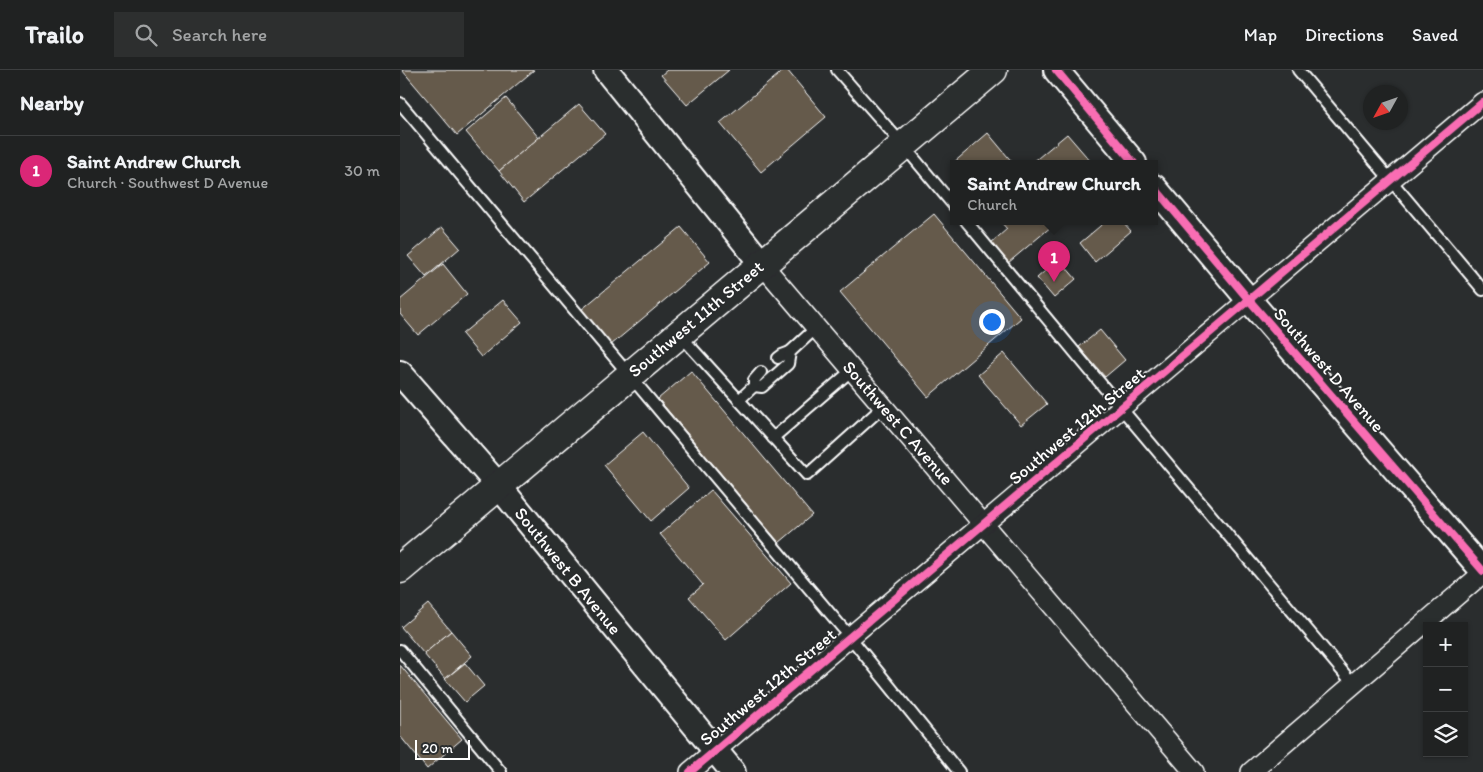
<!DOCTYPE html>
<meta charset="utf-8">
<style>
:root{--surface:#202222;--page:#2d2f2f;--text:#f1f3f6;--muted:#a2a4a5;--line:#3d3f40;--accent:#db2777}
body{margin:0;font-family:Itim,sans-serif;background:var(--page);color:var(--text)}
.controls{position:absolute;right:15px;bottom:15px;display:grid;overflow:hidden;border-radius:0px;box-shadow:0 1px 4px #0004}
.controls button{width:45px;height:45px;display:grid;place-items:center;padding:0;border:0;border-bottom:1px solid var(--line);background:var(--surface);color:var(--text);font:25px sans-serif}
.compass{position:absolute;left:963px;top:15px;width:45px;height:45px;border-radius:50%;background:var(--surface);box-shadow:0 1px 4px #0004;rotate:230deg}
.scale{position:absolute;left:15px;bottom:12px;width:55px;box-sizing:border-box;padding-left:5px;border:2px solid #fff;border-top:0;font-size:14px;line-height:18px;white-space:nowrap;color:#fff;-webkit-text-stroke:4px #2a2d2e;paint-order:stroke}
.you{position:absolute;left:591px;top:251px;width:18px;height:18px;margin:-12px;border:4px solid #fff;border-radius:50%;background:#1a73e8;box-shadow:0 0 0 8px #1a73e833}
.badge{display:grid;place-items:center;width:32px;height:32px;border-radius:50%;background:var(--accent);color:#fff;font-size:16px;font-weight:700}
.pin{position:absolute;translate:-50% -41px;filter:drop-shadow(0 1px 2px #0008)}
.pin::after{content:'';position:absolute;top:26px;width:18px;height:15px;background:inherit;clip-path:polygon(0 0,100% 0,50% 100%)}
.popup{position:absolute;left:550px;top:90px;width:208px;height:65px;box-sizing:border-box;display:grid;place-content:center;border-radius:0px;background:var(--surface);filter:drop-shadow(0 1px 4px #0005);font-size:16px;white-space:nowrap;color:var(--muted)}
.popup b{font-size:19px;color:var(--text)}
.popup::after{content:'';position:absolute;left:50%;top:100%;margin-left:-10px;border:10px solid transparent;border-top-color:var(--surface)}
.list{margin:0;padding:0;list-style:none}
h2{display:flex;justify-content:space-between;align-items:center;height:65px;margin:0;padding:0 20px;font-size:21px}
h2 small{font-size:16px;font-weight:400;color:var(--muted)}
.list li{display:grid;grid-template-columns:32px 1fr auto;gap:15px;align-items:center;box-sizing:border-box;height:70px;padding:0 20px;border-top:1px solid var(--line)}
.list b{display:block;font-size:19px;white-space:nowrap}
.list p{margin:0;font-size:16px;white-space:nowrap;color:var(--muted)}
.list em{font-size:16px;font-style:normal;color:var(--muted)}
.icon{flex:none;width:28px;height:28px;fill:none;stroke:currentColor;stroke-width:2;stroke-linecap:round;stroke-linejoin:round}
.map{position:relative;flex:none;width:1083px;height:702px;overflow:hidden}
header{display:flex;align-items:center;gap:30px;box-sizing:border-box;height:70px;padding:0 25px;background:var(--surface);border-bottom:1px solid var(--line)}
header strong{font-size:24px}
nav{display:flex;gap:28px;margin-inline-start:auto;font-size:18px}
.search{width:350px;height:45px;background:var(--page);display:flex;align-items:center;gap:12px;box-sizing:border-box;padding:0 18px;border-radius:0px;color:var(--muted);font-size:19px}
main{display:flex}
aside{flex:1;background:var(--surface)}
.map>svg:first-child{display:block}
.building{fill:#655a4c;stroke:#fff}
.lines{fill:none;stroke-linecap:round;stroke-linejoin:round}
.service-casing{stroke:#fff;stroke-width:14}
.minor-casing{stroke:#fff;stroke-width:22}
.tertiary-casing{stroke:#fff;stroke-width:28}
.primary-casing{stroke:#fff;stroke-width:31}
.service{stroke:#2a2d2e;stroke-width:10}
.minor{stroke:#2a2d2e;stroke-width:19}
.tertiary{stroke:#2a2d2e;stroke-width:24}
.primary{stroke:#2a2d2e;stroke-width:28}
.cycleway-casing{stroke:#2a2d2e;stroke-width:11}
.cycleway{stroke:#f96db3;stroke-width:8}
.labels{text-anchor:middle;stroke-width:4;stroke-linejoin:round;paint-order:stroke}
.street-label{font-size:18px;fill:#fff;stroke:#2a2d2e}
</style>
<header>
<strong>Trailo</strong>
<div class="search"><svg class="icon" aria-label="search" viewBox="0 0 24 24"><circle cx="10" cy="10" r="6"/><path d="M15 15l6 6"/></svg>Search here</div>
<nav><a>Map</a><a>Directions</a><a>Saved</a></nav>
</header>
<main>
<aside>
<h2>Nearby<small></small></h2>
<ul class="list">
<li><span class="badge">1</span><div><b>Saint Andrew Church</b><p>Church · Southwest D Avenue</p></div><em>30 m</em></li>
</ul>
</aside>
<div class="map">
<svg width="1083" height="702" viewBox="0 0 1083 702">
<rect width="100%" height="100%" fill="#2a2d2e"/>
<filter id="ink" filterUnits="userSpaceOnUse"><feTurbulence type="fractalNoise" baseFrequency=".02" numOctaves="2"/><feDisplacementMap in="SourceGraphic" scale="10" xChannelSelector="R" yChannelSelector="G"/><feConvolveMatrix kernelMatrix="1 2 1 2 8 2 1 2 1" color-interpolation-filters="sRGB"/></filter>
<g filter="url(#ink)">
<g class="building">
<polygon points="2,0 134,0 57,65"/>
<polygon points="267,0 329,0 287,35 261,5"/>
<polygon points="384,0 387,0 426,47 361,102 320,53"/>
<polygon points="106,28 139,68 99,101 66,62"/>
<polygon points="179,34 205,64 124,132 99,101"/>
<polygon points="588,63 613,93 554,93 554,95 552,94"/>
<polygon points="667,64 692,93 632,93"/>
<polygon points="534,144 621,248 528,327 440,222"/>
<polygon points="600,151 658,151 608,193 591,173 607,159"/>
<polygon points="706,151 722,151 731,161 695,192 680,173"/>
<polygon points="42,157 60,178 26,207 8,186"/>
<polygon points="281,157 310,192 211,275 181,240"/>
<polygon points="659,189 676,209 654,228 637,208"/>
<polygon points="43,194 67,224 18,265 0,244 0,230"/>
<polygon points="103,230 122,252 81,287 62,264"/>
<polygon points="700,260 725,290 705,307 679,277"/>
<polygon points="604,283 647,334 621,355 578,305"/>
<polygon points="291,301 412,445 379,473 258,329"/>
<polygon points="243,362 289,418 251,451 204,395"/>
<polygon points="311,420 391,513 326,570 289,527 303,515 260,464"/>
<polygon points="28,534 51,561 24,584 1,557"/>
<polygon points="51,561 72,586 45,609 24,584"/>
<polygon points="65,593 84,616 65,632 45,609"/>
<polygon points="0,595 62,669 27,699 0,666"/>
</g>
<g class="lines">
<g class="service-casing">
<g id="service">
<polyline points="437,0 503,75 554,136"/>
<polyline points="898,0 1083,220"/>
<polyline points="0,33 450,567 559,702"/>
<polyline points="566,151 721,338 954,615"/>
<polyline points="280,265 407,405 484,336"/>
<polyline points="378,288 382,285 390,282"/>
<polyline points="354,316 362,317 388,294 390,282 416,258"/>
<polyline points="339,330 354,316 354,310 361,302"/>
<polyline points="373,368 452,300"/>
<polyline points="0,580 101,702"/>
</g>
</g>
<g class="minor-casing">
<g id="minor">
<polyline points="362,194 794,702"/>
<polyline points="290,702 1083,32"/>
<polyline points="851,702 1083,503"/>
</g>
</g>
<g class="tertiary-casing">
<g id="tertiary">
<polyline points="206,0 362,194"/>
<polyline points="656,0 734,93"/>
<polyline points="754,117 849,230 1083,501"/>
<polyline points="0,303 98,415 333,702"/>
</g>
</g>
<g class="primary-casing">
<polyline id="primary" points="0,499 593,0"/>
</g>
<use href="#service" class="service"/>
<use href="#minor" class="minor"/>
<use href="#tertiary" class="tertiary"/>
<use href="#primary" class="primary"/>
<g class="cycleway-casing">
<g id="cycleway">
<polyline points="656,0 734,93"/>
<polyline points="754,117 849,230 1083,501"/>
<polyline points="290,702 1083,32"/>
</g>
</g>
<use href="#cycleway" class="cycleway"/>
</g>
</g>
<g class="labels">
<g class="street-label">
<text transform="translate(296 249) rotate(-40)" y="6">Southwest 11th Street</text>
<text transform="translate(929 300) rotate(49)" y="6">Southwest D Avenue</text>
<text transform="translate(498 353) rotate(49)" y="6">Southwest C Avenue</text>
<text transform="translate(677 356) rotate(-40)" y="6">Southwest 12th Street</text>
<text transform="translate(168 501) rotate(51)" y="6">Southwest B Avenue</text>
<text transform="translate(368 617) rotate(-40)" y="6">Southwest 12th Street</text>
</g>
</g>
</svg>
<div class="controls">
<button>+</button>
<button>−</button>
<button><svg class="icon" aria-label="layers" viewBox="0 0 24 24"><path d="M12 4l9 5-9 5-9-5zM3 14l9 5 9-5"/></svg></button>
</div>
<svg class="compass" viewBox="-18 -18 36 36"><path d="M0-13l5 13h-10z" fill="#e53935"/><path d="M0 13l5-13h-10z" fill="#a2a4a5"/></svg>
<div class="scale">20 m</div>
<div class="you"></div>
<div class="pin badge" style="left:654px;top:212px">1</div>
<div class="popup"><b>Saint Andrew Church</b>Church</div>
</div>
</main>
